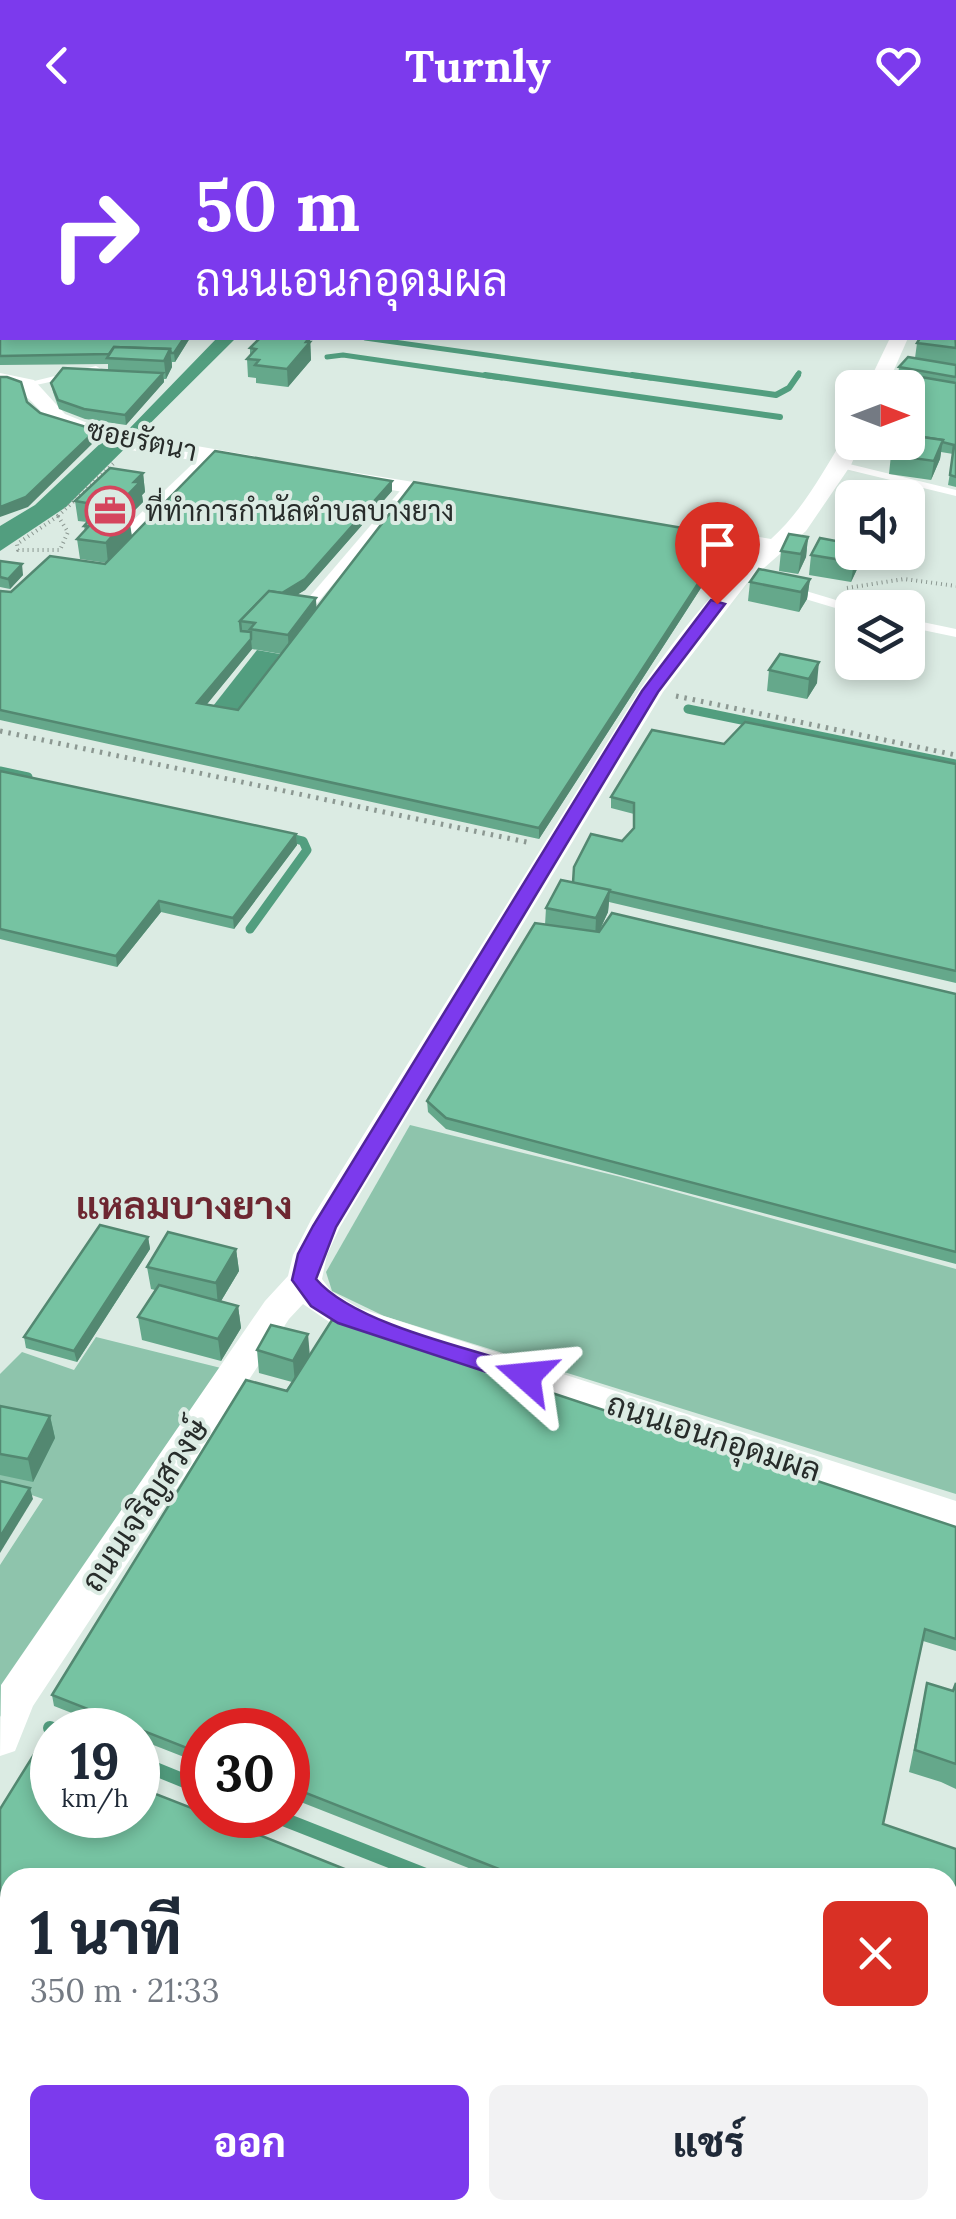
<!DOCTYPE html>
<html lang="th">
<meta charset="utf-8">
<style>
:root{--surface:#fff;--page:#f2f2f3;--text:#1f2937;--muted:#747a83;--accent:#7c3aed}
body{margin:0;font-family:Lora,Sarabun,serif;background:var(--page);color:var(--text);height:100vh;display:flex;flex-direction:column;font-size:38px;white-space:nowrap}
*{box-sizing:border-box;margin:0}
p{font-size:32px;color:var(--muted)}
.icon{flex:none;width:55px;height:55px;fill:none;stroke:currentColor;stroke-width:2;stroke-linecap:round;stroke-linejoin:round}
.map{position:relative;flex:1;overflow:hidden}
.sheet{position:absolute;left:0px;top:1738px;width:958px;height:352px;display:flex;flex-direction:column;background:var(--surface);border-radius:30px 30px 0 0;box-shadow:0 5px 15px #0003}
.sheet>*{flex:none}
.top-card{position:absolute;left:0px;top:0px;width:958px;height:210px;box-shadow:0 5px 15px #0003;background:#7c3aed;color:#fff;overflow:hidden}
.needle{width:65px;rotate:90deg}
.fabs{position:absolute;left:835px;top:240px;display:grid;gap:20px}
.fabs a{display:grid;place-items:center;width:90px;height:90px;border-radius:15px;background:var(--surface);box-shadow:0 5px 15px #0003;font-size:50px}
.speed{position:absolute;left:30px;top:1578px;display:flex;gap:20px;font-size:50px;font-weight:700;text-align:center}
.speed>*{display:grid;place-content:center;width:130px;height:130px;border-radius:50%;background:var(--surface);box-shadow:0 5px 15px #0003;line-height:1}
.speed small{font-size:25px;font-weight:400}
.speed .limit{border:15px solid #d22;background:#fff;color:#111}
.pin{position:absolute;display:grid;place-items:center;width:85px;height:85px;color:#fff;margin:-102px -42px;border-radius:50% 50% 50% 0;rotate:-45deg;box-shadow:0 0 10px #0007}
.pin .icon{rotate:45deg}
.me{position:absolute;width:110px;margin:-55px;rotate:288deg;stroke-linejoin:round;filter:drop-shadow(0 0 8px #0008)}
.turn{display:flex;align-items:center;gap:35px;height:210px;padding:0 30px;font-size:45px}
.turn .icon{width:130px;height:130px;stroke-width:2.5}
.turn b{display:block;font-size:70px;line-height:85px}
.round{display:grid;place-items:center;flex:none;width:105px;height:105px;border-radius:15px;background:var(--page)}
.headline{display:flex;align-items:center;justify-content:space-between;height:170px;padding:0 30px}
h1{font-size:60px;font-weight:800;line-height:75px}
.button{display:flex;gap:20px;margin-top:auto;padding:20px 30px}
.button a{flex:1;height:115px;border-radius:15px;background:var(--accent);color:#fff;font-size:40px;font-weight:800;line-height:115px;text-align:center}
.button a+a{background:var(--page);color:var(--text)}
header{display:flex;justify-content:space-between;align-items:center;height:130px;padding:0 30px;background:var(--accent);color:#fff;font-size:45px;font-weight:800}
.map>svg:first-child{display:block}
.green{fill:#8ec4ac}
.water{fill:#529e7f}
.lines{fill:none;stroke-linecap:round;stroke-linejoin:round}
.stream-far3{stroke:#529e7f;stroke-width:5}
.stream-far2{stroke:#529e7f;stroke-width:6}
.stream-far1{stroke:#529e7f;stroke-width:9}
.stream{stroke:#529e7f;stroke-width:14}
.canal{fill:#529e7f;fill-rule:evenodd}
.path-far1{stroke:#8c9892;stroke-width:4;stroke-dasharray:1 4;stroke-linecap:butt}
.path{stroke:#8c9892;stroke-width:5;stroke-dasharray:2.5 6;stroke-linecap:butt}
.service{fill:#fff;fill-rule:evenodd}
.minor{fill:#fff;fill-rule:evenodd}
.wall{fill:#65a88b;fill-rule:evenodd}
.shaded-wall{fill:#538871}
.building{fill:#76c3a2;stroke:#538871;stroke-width:2.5}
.route{fill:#7c3aed;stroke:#51269a;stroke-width:2.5}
.labels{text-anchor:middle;stroke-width:8;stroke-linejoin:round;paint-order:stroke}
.far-street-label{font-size:28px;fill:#272c2a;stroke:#dbebe3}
.far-poi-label{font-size:28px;fill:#272c2a;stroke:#dbebe3;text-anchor:start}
.street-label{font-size:32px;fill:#272c2a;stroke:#dbebe3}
.quarter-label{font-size:38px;font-weight:bold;fill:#6d2731;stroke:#dbebe3}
</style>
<header><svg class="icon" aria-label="back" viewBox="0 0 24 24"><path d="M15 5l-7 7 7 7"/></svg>Turnly<svg class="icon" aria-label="heart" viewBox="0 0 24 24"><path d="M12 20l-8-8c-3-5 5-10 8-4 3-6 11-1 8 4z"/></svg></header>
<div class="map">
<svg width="956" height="2089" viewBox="0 0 956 2089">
<rect width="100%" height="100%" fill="#dbebe3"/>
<g class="green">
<path d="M304 0H956V21L955 2Z"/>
<path d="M410 995 621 1047 956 1139V1364L384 1186 332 1161 326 1142Z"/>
<path d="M96 1207 225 1239 0 1587V1435L43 1369 0 1354V1244L22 1222 74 1240Z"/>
</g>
<g class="water">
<path d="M217 208H236L66 377 0 421V396L35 375 103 311 126 302Z"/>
<path d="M257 520 280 524 232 590 206 585Z"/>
</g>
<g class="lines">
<g class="stream-far3">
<path d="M365 208 651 248"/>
<path d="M327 227 343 225 502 248"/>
<path d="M796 248 799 243"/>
</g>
<g class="stream-far2">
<path d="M485 245 780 287"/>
<path d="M632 245 776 265 789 258 798 245"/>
</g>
<g class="stream-far1">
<path d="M688 579 956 634"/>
<path d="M0 641 28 647"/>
<path d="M250 799 307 720 303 711 283 706"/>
</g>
<g class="stream">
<path d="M50 1598 55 1600"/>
<path d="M138 1632 202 1658"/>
<path d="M273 1685 433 1748"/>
<path d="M948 1948 956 1952"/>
</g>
<path class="canal" d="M311 0H327V2H312Z"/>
<g class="path-far1">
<path d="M58 386 68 402 60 420H18L17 414Z"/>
<path d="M58 386 115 332"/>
<path d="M847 458 904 449 956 456"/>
</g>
<g class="path">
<path d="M676 566 956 625"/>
<path d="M0 601 531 713"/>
</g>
<g class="service">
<rect x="0" y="8" width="2" height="4"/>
<path d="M956 44V51L955 52V45Z"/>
<path d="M96 236 101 239 100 241 27 257 22 254Z"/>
<path d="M204 323 214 325 132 405H124V399Z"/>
<path d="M841 332 956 360V366L837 337 835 335Z"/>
<path d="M405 355 415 357 313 478H305V472Z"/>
<path d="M786 455 856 476 857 478H852V483L782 462 780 459Z"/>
<path d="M908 489 956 499V507L908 497Z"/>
</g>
<g class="minor">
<rect x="955" y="168" width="1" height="10"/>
<path d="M890 208H908L886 258H866Z"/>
<path d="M0 243 34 250 65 284 105 300 254 326 264 332 254 338C193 329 126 325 69 301 36 288 35 261 0 255Z"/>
<path d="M852 304V312H861L851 335 806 401 747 453 663 562 340 1097 327 1125 322 1149 331 1161 359 1178 956 1371V1401L335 1196 303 1174 289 1189 33 1576 15 1621 0 1626 1 1555 265 1171 288 1146 293 1125 312 1088 639 561C674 510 711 461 758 420L687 409 676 402 687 395 771 409C804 379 822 343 845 306Z"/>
<path d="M351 342 451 358 462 364 451 370 344 352 341 348Z"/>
</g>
</g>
<g class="wall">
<rect x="173" y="0" width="20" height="2"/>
<path d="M2 47V208H190L175 232H172V237L166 249H164V252L126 295 85 289 59 279 53 262 51 253 108 240V234L0 235V53Z"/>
<path d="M956 198V357L948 355 953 324 941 322 940 329 931 350 889 344 891 325 897 314 890 312H908L913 249 898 246 899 237 915 228 917 213Z"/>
<path d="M310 208 311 230 288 257 256 253V248L248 247 247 229 250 225V218Z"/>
<path d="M143 343 145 362 142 365 143 372 128 387 132 407 392 361 305 460 296 465 317 478 729 406 728 416 539 709 0 590V461L11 462 105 434 107 433 80 429 77 409 85 401 84 396 87 392 78 391 75 371ZM252 519 281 524 238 580 206 575Z"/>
<path d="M808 407 806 427 798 444 779 441 781 421Z"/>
<path d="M861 422 859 435 851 452 809 445 811 425Z"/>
<path d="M0 431 23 445 10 459 0 457Z"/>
<path d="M810 449 807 469 799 482 748 471 750 452Z"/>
<path d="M780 524 817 553 807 569 767 561 769 540Z"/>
<path d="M724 614 956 634V853L609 772 608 782 599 802 956 864V1134L446 999 428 982 427 971 545 795 546 778 573 753 622 711 633 699 634 684 611 678V667Z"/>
<path d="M0 641 296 704 297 715 234 799 161 782 117 837 0 809Z"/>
<path d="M148 1107 150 1119 77 1232 26 1218 24 1207Z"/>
<path d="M236 1119 239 1141 221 1171 238 1176 241 1198 221 1231 142 1210 138 1187 155 1160 151 1159 147 1137Z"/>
<path d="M257 1220 310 1225 956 1397V1521L923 1511 883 1694 956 1719V1926L955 1927 948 1924V1748H494L288 1667V1600H202V1634L138 1609V1600H115L54 1576 52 1565 292 1252 259 1243Z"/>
<path d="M0 1276 50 1286 55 1308 33 1352 0 1345Z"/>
<path d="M927 1553 953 1561 956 1553V1659L941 1652 909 1642Z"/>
<path d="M0 1679 10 1748V1803L0 1798Z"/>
<path d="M0 1812 10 1817V1976L0 1971Z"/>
</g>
<g class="shaded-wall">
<path d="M184 208H190L175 232 174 223Z"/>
<path d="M310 208 311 230 288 257 287 239Z"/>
<path d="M170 219 172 237 166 249 164 231Z"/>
<path d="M163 243 164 252 126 295 125 285Z"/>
<path d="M93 299V313L28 377 0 387V377Z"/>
<path d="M943 310 940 329 931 350 934 331Z"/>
<path d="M143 343 145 362 142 365 143 372 118 397 115 378 134 352Z"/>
<path d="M392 351V361L305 460 267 484 255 493 249 492Z"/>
<path d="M129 387 132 407 108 433 106 413Z"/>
<path d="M729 406 728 416 539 709V698Z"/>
<path d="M808 407 806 427 798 444 801 424Z"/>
<path d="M858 422H861L859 435 851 452 854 432Z"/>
<path d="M22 434 23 445 10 459 8 449Z"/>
<path d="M810 449 807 469 799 482 801 462Z"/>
<path d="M316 468 317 488 289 525 288 505Z"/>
<path d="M251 509 252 519 199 584 197 573Z"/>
<path d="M819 532 817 553 807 569 809 549Z"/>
<path d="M296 704 297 715 234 799 233 788Z"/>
<path d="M610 760 608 782 595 810 596 788Z"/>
<path d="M159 771 161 782 117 837 116 826Z"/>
<path d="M148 1107 150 1119 77 1232 74 1221Z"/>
<path d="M236 1119 239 1141 218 1176 216 1153Z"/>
<path d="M238 1176 241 1198 221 1231 218 1209Z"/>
<path d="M308 1204 310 1227 295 1253 293 1231Z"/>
<path d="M50 1286 55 1308 33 1352 28 1329Z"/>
<path d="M30 1358 33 1369 0 1423V1407Z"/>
</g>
<g class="building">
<path d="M100 0H158L159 2H100Z"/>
<rect x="209" y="0" width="22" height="2"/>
<path d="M276 0H291V2H275Z"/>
<path d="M2 47V68H0V53Z"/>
<path d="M2 70V208H184L174 223H171L170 219 114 217 109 224 0 226V71Z"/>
<path d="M955 198 956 218 917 213 920 208H955Z"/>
<path d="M260 208H309L306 212H310L287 239 255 235 259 230 247 229 256 219 250 218Z"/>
<path d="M114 217 170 219 164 231 107 228Z"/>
<path d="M908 227 956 235V246L955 247 899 237Z"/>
<path d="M63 238 163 243 125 285 84 279 58 270 51 253Z"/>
<path d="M915 246 956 253V347L950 345 954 315 942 312 943 310 908 305V258Z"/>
<path d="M0 247H7L21 252 27 272 40 283 93 299 92 304 26 367 0 377Z"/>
<path d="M908 305 943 310 934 331 891 325 897 312H908Z"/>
<path d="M215 321 392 351 305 449 282 463 269 461 240 491 241 501 251 502V509L197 573 238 580 414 352 729 406 539 698 0 580V461L11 462 50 426 105 434Z"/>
<path d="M110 338 143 343 134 352H140L115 378 75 371Z"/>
<path d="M96 382 129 387 106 413 77 409 89 396H84Z"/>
<path d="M789 404 808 407 801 424 781 421Z"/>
<path d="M820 408 852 414V422H858L854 432 811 425Z"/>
<path d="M0 431 22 434 8 449 0 447Z"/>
<path d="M759 439 810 449 801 462 750 452Z"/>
<path d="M269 461 316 468 288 505 250 499 255 493 240 491Z"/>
<path d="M780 524 819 532 809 549 769 540Z"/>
<path d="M745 592 956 634V841L573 753 574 737 591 704 622 711 634 698V673L611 667 652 600 724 614Z"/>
<path d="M0 641 296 704 233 788 159 771 116 826 0 799Z"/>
<path d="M561 750 610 760 596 788 546 778Z"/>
<path d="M612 783 956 864V1122L446 988 427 971 535 793 599 802Z"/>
<path d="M100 1095 148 1107 74 1221 24 1207Z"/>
<path d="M168 1102 236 1119 216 1153 147 1137Z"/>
<path d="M159 1155 238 1176 218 1209 138 1187Z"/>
<path d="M332 1190 956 1397V1509L925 1499 883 1694 956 1719V1916L948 1912V1748H522L288 1656V1600H202V1624L52 1565 246 1250 287 1261Z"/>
<path d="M271 1195 308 1204 293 1231 257 1220Z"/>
<path d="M0 1276 50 1286 28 1329 0 1324Z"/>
<path d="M0 1351 30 1358 0 1407Z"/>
<path d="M927 1553 953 1561 956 1553V1634L915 1620Z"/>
<path d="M38 1618 52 1623V1685H138V1657L202 1682V1685H209L367 1748H10V1794L0 1789V1679Z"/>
<path d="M0 1812 10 1817V1960L0 1955Z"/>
<path d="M0 2055 10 2060V2080H834L831 2089H0Z"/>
</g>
<path class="route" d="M711 470 725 474 658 562 336 1097 316 1149C355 1195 476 1220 535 1239L539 1246 535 1252 526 1255 338 1193 311 1176 292 1150 298 1124 313 1096 642 561Z"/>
<defs>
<g id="office-ring" transform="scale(2.5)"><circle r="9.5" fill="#dbebe3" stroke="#d5455d" stroke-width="1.5"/><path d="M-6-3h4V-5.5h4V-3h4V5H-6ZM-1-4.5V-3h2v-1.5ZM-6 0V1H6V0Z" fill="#d5455d"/></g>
</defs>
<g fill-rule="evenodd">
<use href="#office-ring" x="110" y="381"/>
</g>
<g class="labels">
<g class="far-street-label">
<text transform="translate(142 310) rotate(12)" y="10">ซอยรัตนา</text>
</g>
<g class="far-poi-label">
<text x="145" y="391">ที่ทำการกำนัลตำบลบางยาง</text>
</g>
<g class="street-label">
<text transform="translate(714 1307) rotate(18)" y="11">ถนนเอนกอุดมผล</text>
<text transform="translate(145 1375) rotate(-56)" y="11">ถนนเจริญสวงษ์</text>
</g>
<g class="quarter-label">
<text x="184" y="1089">แหลมบางยาง</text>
</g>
</g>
</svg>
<div class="fabs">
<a><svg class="needle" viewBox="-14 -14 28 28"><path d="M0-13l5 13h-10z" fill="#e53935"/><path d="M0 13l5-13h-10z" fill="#747a83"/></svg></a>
<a><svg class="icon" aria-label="sound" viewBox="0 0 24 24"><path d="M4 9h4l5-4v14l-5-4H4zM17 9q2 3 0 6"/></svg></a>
<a><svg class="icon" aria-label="layers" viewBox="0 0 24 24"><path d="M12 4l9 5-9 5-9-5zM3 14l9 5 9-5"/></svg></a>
</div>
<div class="speed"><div>19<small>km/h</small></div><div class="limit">30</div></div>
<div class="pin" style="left:717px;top:474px;background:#d93025"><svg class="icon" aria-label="arrive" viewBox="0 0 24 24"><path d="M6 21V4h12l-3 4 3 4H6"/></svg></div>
<svg class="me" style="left:526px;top:1246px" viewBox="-20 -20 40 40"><path d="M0-17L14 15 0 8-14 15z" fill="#7c3aed" stroke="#fff" stroke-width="4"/></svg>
<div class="top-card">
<div class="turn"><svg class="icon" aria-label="right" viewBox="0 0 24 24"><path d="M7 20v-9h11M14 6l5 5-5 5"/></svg><div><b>50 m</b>ถนนเอนกอุดมผล</div></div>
</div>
<section class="sheet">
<div class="headline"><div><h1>1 นาที</h1><p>350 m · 21:33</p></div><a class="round" style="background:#d93025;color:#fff"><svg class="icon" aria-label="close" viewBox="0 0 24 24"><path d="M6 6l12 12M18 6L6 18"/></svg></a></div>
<div class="button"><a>ออก</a><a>แชร์</a></div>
</section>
</div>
